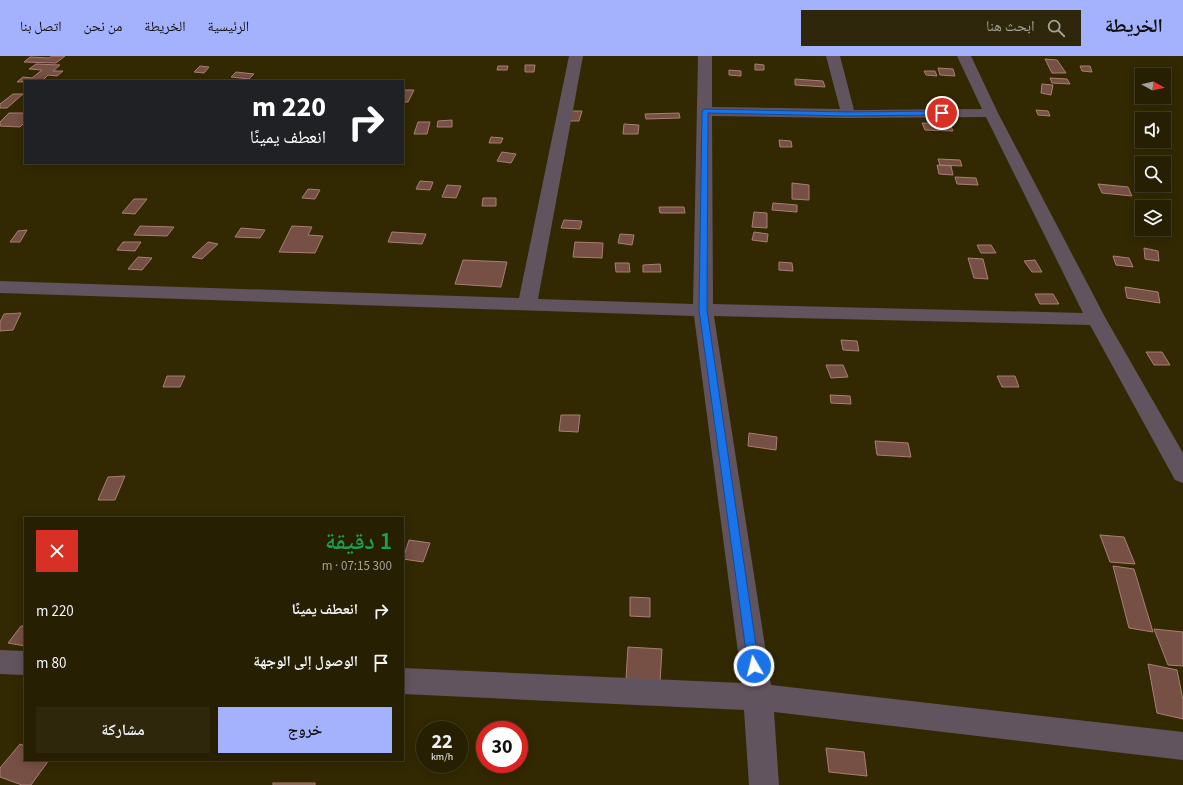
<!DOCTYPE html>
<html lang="ar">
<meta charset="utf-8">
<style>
:root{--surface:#261f02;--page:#2e270c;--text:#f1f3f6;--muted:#a4a299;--line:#423d24;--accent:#a4b1fc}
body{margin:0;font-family:"Source Sans 3","Noto Naskh Arabic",sans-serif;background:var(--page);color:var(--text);direction:rtl;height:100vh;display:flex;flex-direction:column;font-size:15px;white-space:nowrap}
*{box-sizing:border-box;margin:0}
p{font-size:13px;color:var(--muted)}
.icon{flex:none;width:22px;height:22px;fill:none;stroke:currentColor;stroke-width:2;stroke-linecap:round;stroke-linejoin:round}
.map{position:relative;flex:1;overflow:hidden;direction:ltr}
.panel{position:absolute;left:24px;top:461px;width:380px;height:244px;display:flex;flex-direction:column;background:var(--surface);border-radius:0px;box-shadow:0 2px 10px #0003,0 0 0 1px var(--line);direction:rtl}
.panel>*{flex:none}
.hud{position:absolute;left:24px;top:24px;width:380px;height:84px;border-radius:0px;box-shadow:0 2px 10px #0003,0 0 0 1px var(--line);direction:rtl;background:#202124;color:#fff;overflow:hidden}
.needle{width:26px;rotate:98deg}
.controls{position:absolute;left:1135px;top:12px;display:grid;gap:8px}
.controls a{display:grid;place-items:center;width:36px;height:36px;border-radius:0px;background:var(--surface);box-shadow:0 2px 10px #0003,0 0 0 1px var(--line);font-size:20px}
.speed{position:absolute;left:416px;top:665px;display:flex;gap:8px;font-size:20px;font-weight:700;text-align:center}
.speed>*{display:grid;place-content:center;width:52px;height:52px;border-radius:50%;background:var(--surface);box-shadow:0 2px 10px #0003,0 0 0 1px var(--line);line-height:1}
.speed small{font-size:10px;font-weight:400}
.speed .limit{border:6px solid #d22;background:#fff;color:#111}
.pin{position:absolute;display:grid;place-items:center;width:34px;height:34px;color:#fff;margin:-17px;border:2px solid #fff;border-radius:50%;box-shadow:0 1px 4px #0007}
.me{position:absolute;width:44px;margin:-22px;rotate:352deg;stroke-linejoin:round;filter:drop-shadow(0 0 3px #0008)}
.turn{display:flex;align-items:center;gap:14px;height:84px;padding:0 12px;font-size:18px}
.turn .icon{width:52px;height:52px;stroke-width:2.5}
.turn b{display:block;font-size:28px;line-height:34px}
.round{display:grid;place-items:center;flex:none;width:42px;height:42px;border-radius:0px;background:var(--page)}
.head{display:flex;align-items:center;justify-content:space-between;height:68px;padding:0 12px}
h1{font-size:24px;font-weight:600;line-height:30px;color:#1e9e55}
.cta{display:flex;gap:8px;margin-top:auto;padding:8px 12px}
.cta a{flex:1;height:46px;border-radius:0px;background:var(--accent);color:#111;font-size:16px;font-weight:600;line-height:46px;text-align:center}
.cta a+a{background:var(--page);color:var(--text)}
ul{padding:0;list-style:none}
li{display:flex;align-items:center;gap:12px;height:52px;padding:0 12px}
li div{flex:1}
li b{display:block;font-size:15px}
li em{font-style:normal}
header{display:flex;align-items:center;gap:24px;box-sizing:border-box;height:56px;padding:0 20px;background:var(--accent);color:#111}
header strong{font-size:19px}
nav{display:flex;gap:22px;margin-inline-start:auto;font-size:14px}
.search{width:280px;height:36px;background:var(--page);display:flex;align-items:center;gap:10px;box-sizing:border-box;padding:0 14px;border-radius:0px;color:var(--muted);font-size:15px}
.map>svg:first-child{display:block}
.building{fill:#764f45;stroke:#a97f73}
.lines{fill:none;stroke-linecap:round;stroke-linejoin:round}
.minor{fill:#62545e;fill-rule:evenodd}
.route{fill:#1a73e8;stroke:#114b97}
</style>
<header>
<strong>الخريطة</strong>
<div class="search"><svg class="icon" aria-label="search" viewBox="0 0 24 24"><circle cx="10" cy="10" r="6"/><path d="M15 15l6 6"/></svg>ابحث هنا</div>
<nav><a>الرئيسية</a><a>الخريطة</a><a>من نحن</a><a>اتصل بنا</a></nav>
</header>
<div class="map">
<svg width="1183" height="729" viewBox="0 0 1183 729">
<rect width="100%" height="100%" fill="#322902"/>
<g class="building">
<path d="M52 0H65L56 7 24 6 30 1 49 2Z"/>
<path d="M1045 3 1057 4 1066 17H1052Z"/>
<path d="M36 8 60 9 53 15H63L57 20 48 19 42 25 17 26 23 21 32 22 42 14 29 13Z"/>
<path d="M755 8 764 9V14H755Z"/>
<path d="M525 9H535L534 16H525Z"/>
<path d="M200 10 209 11 204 17 194 16Z"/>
<path d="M498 10H508L507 14H497Z"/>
<path d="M1080 10H1090L1092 16 1082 15Z"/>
<path d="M938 12 953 13 955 20 940 19Z"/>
<path d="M729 14 741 15V20L729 19Z"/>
<path d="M924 15H935L937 20 926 19Z"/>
<path d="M236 16 254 18 249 23 231 21Z"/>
<path d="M1050 22 1067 23 1070 28 1052 27Z"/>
<path d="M795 23 823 25 825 31 795 29Z"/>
<path d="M1042 28 1053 29 1051 39 1041 37Z"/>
<path d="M403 34H414L408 46H403Z"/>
<path d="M13 38H23L7 52H0V48Z"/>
<path d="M1036 54 1048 55 1050 60 1038 59Z"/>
<path d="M572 55H582L579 65H569Z"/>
<path d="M9 57H25V66L20 71 0 70V66Z"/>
<path d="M679 57 680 62 646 63 645 58Z"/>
<path d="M452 64V71H437L438 65Z"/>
<path d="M418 66H430L427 78H414Z"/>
<path d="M922 67 950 68 953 75 925 74Z"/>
<path d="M624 68 639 69 638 78H623Z"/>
<path d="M491 81 503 82 501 87H489Z"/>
<path d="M779 84 791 85 792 91H780Z"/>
<path d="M502 96 516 98 511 107 497 105Z"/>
<path d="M938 103 960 104 962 110 940 109Z"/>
<path d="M937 109 951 110 953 119 939 118Z"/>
<path d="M955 121 976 122 978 129 957 128Z"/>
<path d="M420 125 433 126 430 134 416 133Z"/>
<path d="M792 127 809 129V144L792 143Z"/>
<path d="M1098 128 1128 131 1132 140 1102 137Z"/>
<path d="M447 129 461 130 456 142 442 141Z"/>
<path d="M308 133 320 134 315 143 302 142Z"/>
<path d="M483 142H496V150H482Z"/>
<path d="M134 143H147L135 158 122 157Z"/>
<path d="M773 147 797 149V156L772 154Z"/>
<path d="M659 151H684L685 157H660Z"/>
<path d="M754 156 767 157V172L752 171Z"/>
<path d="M564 164 582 165 580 173 561 172Z"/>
<path d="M140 170 174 171 167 180 134 179Z"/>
<path d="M292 170 312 171 308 179 323 180 315 197 279 196Z"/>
<path d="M241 172 265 174 260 182 235 181Z"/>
<path d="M27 174 20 186H10L18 175Z"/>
<path d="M392 176 426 178 422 188 388 186Z"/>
<path d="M754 176 768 178 767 186 752 184Z"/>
<path d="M620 178 634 179 632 189 618 187Z"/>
<path d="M123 186H141L135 195 117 194Z"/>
<path d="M208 186 218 188 202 203 192 201Z"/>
<path d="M575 186 603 187 602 202 573 201Z"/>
<path d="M977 189H991L996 197H981Z"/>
<path d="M1144 192 1158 195 1159 205 1145 203Z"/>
<path d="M1113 200 1129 202 1133 211 1116 209Z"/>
<path d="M138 201 152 202 142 214 128 213Z"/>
<path d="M968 202 983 203 988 223 974 222Z"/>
<path d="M463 204 507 206 501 231 455 228Z"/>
<path d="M1035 204 1042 216H1032L1024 205Z"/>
<path d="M779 206 792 207 793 215 779 214Z"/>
<path d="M615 207H629L630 216H616Z"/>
<path d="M660 208 661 216H643V209Z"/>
<path d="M1125 231 1158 236 1160 247 1127 242Z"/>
<path d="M1035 238H1053L1059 248H1040Z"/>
<path d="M21 257 13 274 0 275V266L4 258Z"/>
<path d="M841 284 857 285 859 295 843 294Z"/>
<path d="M1146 296H1162L1170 309H1154Z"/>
<path d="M826 309H843L848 321 831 322Z"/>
<path d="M167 320H185L180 331H163Z"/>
<path d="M997 320H1015L1019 331H1002Z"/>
<path d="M830 339 850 340 851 348 831 347Z"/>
<path d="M561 359H580L578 376 559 375Z"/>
<path d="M749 377 777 381 776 394 748 390Z"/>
<path d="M875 385 908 387 911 401 877 399Z"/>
<path d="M125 420 115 444H98L108 421Z"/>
<path d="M1100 479 1124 481 1135 508 1110 506Z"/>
<path d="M409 484 430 487 423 506 403 503Z"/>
<path d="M1113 510 1134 513 1153 576 1129 572Z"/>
<path d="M630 541 650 542V561L630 560Z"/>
<path d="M21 570H25V590L8 587Z"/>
<path d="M1154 573 1183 576V610L1168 609Z"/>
<path d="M628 591 662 593 660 626 626 623Z"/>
<path d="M1148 608 1177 614 1183 644V663L1157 657Z"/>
<path d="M20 688 25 690V704H49L31 729H22L0 721V712Z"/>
<path d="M826 692 864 696 867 720 829 716Z"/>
<rect x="273" y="727" width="42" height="2"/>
</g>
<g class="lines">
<g class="minor">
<path d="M569 0H583L538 243 693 248 698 0H712V51L840 53 826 0H840L854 54 982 53 957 0H971L998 57 1106 263 1183 397V427L1175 424 1090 269 714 260 771 629 1183 676V704L774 656 779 729H749L744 654 403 638V612L742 627 694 260 0 237V225L519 242ZM712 60 848 62 986 61 1083 257 713 248Z"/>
<path d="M0 594 25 595V619L0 618Z"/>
</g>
</g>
<path class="route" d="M705 53 848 56 942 55 946 57 942 59 848 60 708 57 707 254 759 610 758 614 754 615 750 614 748 610 699 254 702 55Z"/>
</svg>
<div class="controls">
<a><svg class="needle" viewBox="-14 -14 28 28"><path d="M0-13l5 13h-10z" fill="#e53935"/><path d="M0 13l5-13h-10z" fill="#a4a299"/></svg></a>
<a><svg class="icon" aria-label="sound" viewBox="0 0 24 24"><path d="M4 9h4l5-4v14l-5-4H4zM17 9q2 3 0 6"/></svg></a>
<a><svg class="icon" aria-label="search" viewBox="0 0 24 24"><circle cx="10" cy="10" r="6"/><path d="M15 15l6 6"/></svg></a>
<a><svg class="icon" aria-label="layers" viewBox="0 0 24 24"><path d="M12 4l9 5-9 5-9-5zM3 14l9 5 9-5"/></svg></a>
</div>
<div class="speed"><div>22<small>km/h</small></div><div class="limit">30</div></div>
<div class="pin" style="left:942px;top:57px;background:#d93025"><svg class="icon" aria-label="arrive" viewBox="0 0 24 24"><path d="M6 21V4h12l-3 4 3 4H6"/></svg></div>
<svg class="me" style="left:754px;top:610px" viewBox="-20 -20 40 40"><circle r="17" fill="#1a73e8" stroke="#fff" stroke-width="3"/><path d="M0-11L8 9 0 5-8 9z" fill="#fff"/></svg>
<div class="hud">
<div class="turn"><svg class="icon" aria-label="right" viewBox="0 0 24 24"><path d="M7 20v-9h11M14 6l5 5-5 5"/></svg><div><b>220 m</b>انعطف يمينًا</div></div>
</div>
<section class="panel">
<div class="head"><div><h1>1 دقيقة</h1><p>300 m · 07:15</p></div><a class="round" style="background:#d93025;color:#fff"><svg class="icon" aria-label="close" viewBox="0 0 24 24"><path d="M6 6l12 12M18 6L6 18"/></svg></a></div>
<ul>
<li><svg class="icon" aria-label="right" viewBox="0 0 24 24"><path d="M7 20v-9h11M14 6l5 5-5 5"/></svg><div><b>انعطف يمينًا</b></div><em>220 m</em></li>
<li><svg class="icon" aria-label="arrive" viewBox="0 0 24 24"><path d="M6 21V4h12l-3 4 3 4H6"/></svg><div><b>الوصول إلى الوجهة</b></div><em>80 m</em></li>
</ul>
<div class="cta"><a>خروج</a><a>مشاركة</a></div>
</section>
</div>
